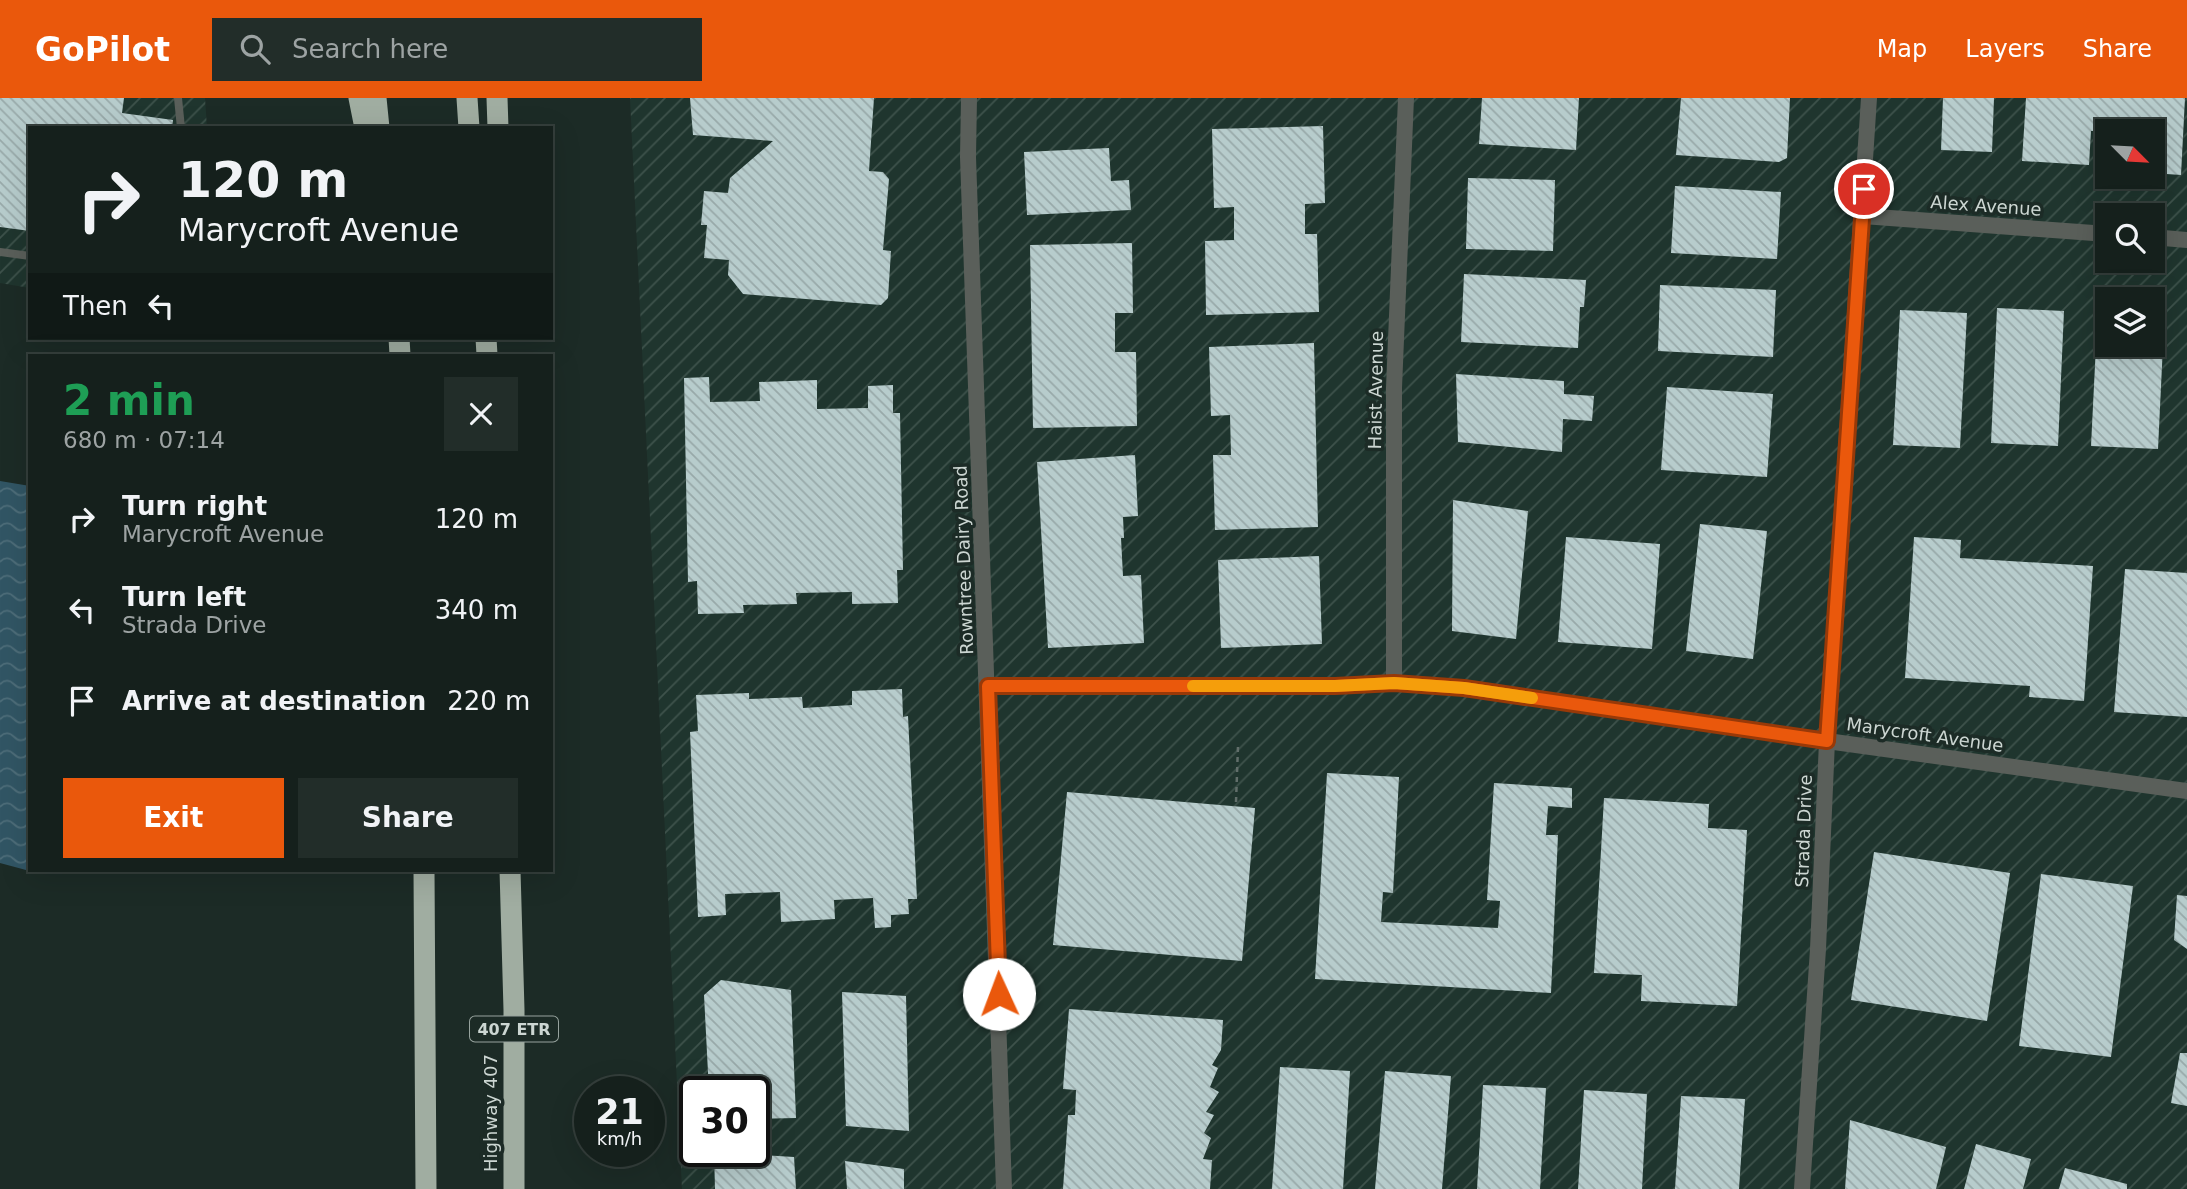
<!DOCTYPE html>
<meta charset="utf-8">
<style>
:root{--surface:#15201c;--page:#222d29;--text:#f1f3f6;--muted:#9da3a3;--line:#343e3b;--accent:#ea580c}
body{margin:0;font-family:"DejaVu Sans",sans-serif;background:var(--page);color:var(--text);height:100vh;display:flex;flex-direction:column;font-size:26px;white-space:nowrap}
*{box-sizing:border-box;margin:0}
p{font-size:23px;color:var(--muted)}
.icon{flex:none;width:38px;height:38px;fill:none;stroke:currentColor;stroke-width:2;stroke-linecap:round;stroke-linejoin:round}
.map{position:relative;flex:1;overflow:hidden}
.sheet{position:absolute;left:28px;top:256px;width:525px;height:518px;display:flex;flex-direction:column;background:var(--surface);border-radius:0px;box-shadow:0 7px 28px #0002,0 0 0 2px var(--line)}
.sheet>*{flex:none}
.top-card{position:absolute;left:28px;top:28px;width:525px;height:214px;border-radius:0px;box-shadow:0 7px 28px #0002,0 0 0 2px var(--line);background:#15201c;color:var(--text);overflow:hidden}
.needle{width:46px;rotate:114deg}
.tools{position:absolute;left:2095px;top:21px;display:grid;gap:14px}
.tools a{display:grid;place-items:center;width:70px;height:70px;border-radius:0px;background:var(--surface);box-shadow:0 7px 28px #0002,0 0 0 2px var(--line);font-size:35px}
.speed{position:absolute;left:574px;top:978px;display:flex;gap:14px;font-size:35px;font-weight:700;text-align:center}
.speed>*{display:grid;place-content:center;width:91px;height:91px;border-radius:50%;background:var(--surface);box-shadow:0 7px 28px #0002,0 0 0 2px var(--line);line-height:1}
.speed small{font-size:18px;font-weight:400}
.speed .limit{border:4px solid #111;border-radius:10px;background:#fff;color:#111}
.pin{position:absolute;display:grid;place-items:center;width:60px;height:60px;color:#fff;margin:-30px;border:4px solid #fff;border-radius:50%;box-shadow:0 2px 7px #0007}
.me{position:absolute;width:77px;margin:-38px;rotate:358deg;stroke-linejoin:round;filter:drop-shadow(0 0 5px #0008)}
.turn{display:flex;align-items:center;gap:24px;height:147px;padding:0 35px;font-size:32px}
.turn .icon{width:91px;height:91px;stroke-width:2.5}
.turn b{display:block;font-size:49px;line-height:60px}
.then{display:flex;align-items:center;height:66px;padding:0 35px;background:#0003;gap:14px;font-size:26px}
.round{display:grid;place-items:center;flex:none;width:74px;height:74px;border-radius:0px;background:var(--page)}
.head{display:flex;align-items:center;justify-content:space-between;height:119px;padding:0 35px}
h1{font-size:42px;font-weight:600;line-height:52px;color:#1e9e55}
.action{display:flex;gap:14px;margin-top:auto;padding:14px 35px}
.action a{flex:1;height:80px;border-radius:0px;background:var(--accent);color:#fff;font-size:28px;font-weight:600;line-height:80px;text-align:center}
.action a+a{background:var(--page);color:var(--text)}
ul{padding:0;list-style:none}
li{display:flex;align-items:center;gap:21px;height:91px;padding:0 35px}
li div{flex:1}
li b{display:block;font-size:26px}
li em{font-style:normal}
header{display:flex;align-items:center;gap:42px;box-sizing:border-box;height:98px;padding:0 35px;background:var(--accent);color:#fff}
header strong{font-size:33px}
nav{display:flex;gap:38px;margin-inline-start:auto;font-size:24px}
.search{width:490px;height:63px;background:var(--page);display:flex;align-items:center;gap:18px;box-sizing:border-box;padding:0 24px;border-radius:0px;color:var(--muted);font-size:26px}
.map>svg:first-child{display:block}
.industrial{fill:url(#industrial-furrows);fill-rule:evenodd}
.water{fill:url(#water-waves)}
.building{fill:url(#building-back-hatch)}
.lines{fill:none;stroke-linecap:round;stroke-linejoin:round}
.path{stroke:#616e6a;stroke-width:2.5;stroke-dasharray:5 5;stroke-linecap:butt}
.lane{stroke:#5a5f5a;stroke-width:8}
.street{stroke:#5a5f5a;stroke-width:16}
.highway{stroke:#a0ada1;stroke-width:21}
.route-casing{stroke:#983908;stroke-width:18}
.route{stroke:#ea580c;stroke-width:12}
.slow{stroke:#f59e0b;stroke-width:12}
.labels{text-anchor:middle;stroke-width:7;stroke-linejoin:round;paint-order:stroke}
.shield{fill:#1c2b26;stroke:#97a39e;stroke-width:2}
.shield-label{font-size:16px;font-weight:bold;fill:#ccd6d2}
.street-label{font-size:18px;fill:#ccd6d2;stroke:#1c2b26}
</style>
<header>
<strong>GoPilot</strong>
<div class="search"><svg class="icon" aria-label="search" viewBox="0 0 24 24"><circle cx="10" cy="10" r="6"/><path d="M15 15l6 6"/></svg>Search here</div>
<nav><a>Map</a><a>Layers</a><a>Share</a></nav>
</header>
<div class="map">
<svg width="2187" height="1091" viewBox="0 0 2187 1091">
<defs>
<pattern id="industrial-furrows" width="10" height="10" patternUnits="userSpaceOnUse" patternTransform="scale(1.75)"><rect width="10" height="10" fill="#1f352e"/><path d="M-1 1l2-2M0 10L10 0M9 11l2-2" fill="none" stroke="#3e524b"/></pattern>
<pattern id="water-waves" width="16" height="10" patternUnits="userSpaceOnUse" patternTransform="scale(1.75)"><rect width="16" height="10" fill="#315564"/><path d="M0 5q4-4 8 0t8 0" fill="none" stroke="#4e6d79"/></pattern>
<pattern id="building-back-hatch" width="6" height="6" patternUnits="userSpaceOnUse" patternTransform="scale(1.75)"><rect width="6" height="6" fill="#b7cccc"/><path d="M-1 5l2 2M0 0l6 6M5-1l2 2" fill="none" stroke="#98a9a9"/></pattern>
</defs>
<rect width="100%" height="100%" fill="#1c2b26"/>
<g class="industrial">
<path d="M0 0H205L207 30H30V190L0 185Z"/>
<path d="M630 0H2187V1091H682ZM2107 33H2152V79H2107ZM2107 117H2152V163H2107ZM2107 201H2152V247H2107ZM695 994H754V1054H695Z"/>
</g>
<path class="water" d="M0 383 30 388V771L26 772 0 765Z"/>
<g class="building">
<path d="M0 0H124L122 15 173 22 172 30H30V133L0 129Z"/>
<path d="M690 0H874L869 73 883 74 889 81 883 152 891 153 888 200 881 207 743 196 728 177 729 162 704 160 707 127H701L704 93 728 95 730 80 773 43 693 37Z"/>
<path d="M1482 0H1579L1576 52 1479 46Z"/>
<path d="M1681 0H1790L1787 60 1779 64 1676 57Z"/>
<path d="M1943 0H1994L1992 54 1941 52Z"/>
<path d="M2026 0H2185L2181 77 2152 75V33H2091L2089 67 2022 63Z"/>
<path d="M1323 28 1325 105 1305 106V136H1317L1319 214 1206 217 1205 143 1234 142V109L1214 110 1212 31Z"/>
<path d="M1109 50 1111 83 1129 82 1131 112 1027 117 1024 54Z"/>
<path d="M1468 80 1555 82 1553 153 1466 151Z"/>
<path d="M1675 88 1781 94 1777 161 1671 155Z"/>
<path d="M1132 145 1133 215H1115V254H1136L1137 328 1033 330 1030 147Z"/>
<path d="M1464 176 1586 182 1584 209H1580L1578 250 1461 244Z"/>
<path d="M1660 187 1776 192 1773 259 1658 253Z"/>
<path d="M1997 210 2064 213 2058 348 1991 345Z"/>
<path d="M1900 212 1967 215 1960 350 1893 347Z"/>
<path d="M1314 245 1318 429 1215 432 1213 357H1231L1230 317 1211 318 1209 249Z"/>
<path d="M2096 247H2163L2158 351 2091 348Z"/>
<path d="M1456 276 1564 283V296L1594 298 1592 323 1563 321 1562 354 1458 344Z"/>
<path d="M709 279 710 304 760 303 759 284 817 282V311L868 310V288L893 287V315H900L903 472H897L898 505 852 506V494L796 495 797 506 743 507 744 515 698 516 697 483 688 484 684 280Z"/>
<path d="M1667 289 1773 296 1767 379 1661 372Z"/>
<path d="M1135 357 1138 418 1123 419 1124 440H1121L1123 478 1141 477 1144 545 1048 550 1037 364Z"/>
<path d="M1453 402 1528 413 1516 541 1452 533Z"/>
<path d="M1700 426 1767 433 1753 561 1686 553Z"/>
<path d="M1566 439 1660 446 1652 551 1558 544Z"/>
<path d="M1914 439 1961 442 1960 460 2093 468 2084 603 2029 599 2030 588 1905 580Z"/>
<path d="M1319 458 1322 546 1221 550 1218 462Z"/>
<path d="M2125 471 2187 475V619L2114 614Z"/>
<path d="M902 591 903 619 908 618 917 801H908L909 816 891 817V829L875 830 873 800 834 802 835 821 781 824 780 794 725 796 726 817 698 819 690 634 698 633 696 597 749 595V601L802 599 803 610 852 607V593Z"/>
<path d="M1327 675 1399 679 1393 795 1383 794 1381 824 1498 830 1500 803 1487 802 1494 685 1572 690V710L1548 708 1546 737H1558L1551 895 1315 881Z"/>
<path d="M1067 694 1255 710 1242 863 1053 847Z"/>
<path d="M1604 700 1709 706 1708 730 1747 732 1737 908 1641 903 1642 877 1594 875Z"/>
<path d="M1874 754 2010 775 1987 923 1851 902Z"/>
<path d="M2041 776 2133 788 2111 959 2019 948Z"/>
<path d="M2177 797 2187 798V851L2174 842Z"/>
<path d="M721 882 791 892 796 1020 754 1021V994H709L704 897Z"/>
<path d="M842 894 906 898 909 1033 846 1028Z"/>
<path d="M1069 911 1223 922 1221 952 1212 967 1218 970 1210 989 1219 994 1206 1014 1214 1017 1204 1035 1211 1040 1203 1061 1212 1062 1210 1091H1063L1068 1017H1075L1076 992 1063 991Z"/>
<path d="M2180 955H2187V1008L2171 1005Z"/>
<path d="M1280 969 1350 973 1343 1091H1272Z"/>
<path d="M1385 973 1451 978 1442 1091H1375Z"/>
<path d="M1483 987 1546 990 1540 1091H1477Z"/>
<path d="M1584 992 1647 996 1642 1091H1578Z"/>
<path d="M1681 998 1745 1001 1739 1091H1675Z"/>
<path d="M1850 1022 1946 1049 1936 1091H1845Z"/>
<path d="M1976 1046 2031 1061 2023 1091H1964Z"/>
<path d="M714 1054 794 1059 796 1091H715Z"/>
<path d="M845 1063 904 1071V1091H847Z"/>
<path d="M2065 1070 2127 1086V1091H2059Z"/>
</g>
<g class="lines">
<path class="path" d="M1236 704 1238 648"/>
<g class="lane">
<path d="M178 0 181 30"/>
<path d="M0 154 30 158"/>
</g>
<g class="street">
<path d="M969 0 968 59 1004 1091"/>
<path d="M1863 118 2107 136"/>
<path d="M2152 139 2187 142"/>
<path d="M1394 585V290L1406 0"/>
<path d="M988 588H1335L1394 585 1464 590 1827 643 2187 693"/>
<path d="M1802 1091 1818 851 1827 643 1869 0"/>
</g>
<g class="highway">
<path d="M359 0 365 30"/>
<path d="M376 0 379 30"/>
<path d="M467 0 469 30"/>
<path d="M497 0 498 30"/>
<path d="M399 240 400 257"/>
<path d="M486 240 487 257"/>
<path d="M424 772 426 1091"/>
<path d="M510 772 514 912V1091"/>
</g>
</g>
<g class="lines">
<g class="route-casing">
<path id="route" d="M999 896 988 588H1335L1394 585 1464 590 1827 643 1864 91"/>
</g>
<use href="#route" class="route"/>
<path class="slow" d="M1193 588H1335L1394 585 1464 590 1532 600"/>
</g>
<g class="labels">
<rect class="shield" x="470" y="918.5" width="88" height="25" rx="5"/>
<g class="shield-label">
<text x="514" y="937">407 ETR</text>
</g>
<g class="street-label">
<text transform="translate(1986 108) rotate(4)" y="6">Alex Avenue</text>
<text transform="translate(1376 292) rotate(-89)" y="6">Haist Avenue</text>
<text transform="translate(964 462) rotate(-92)" y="6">Rowntree Dairy Road</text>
<text transform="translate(1925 637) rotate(8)" y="6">Marycroft Avenue</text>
<text transform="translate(1804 733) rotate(-88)" y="6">Strada Drive</text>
<text transform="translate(491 1015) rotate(-90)" y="6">Highway 407</text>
</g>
</g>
</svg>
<div class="tools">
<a><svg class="needle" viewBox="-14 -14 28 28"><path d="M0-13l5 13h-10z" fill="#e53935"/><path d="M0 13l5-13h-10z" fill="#9da3a3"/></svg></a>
<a><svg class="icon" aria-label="search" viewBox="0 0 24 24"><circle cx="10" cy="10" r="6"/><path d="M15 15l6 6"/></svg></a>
<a><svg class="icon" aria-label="layers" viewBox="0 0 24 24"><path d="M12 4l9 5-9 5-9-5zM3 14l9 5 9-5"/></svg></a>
</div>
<div class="speed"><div>21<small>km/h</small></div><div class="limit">30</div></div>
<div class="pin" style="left:1864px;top:91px;background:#d93025"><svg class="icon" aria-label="arrive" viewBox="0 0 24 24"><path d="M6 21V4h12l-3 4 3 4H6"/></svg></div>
<svg class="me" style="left:999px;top:896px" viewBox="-20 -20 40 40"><circle r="19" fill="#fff"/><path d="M0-13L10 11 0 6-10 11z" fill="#ea580c"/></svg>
<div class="top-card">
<div class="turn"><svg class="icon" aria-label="right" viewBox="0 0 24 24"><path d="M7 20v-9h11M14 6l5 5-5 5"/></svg><div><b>120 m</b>Marycroft Avenue</div></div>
<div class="then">Then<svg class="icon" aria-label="left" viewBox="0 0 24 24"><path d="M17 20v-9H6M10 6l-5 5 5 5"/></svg></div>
</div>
<section class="sheet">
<div class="head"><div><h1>2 min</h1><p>680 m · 07:14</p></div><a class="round"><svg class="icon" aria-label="close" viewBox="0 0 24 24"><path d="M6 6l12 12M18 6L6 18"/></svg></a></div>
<ul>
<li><svg class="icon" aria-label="right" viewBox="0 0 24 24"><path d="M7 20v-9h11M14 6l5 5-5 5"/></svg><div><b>Turn right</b><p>Marycroft Avenue</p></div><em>120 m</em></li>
<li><svg class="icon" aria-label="left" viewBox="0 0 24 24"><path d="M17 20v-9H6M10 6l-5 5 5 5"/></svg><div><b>Turn left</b><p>Strada Drive</p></div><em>340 m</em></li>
<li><svg class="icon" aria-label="arrive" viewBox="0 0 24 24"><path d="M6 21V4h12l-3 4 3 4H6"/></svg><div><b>Arrive at destination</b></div><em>220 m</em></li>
</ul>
<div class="action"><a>Exit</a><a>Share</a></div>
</section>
</div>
